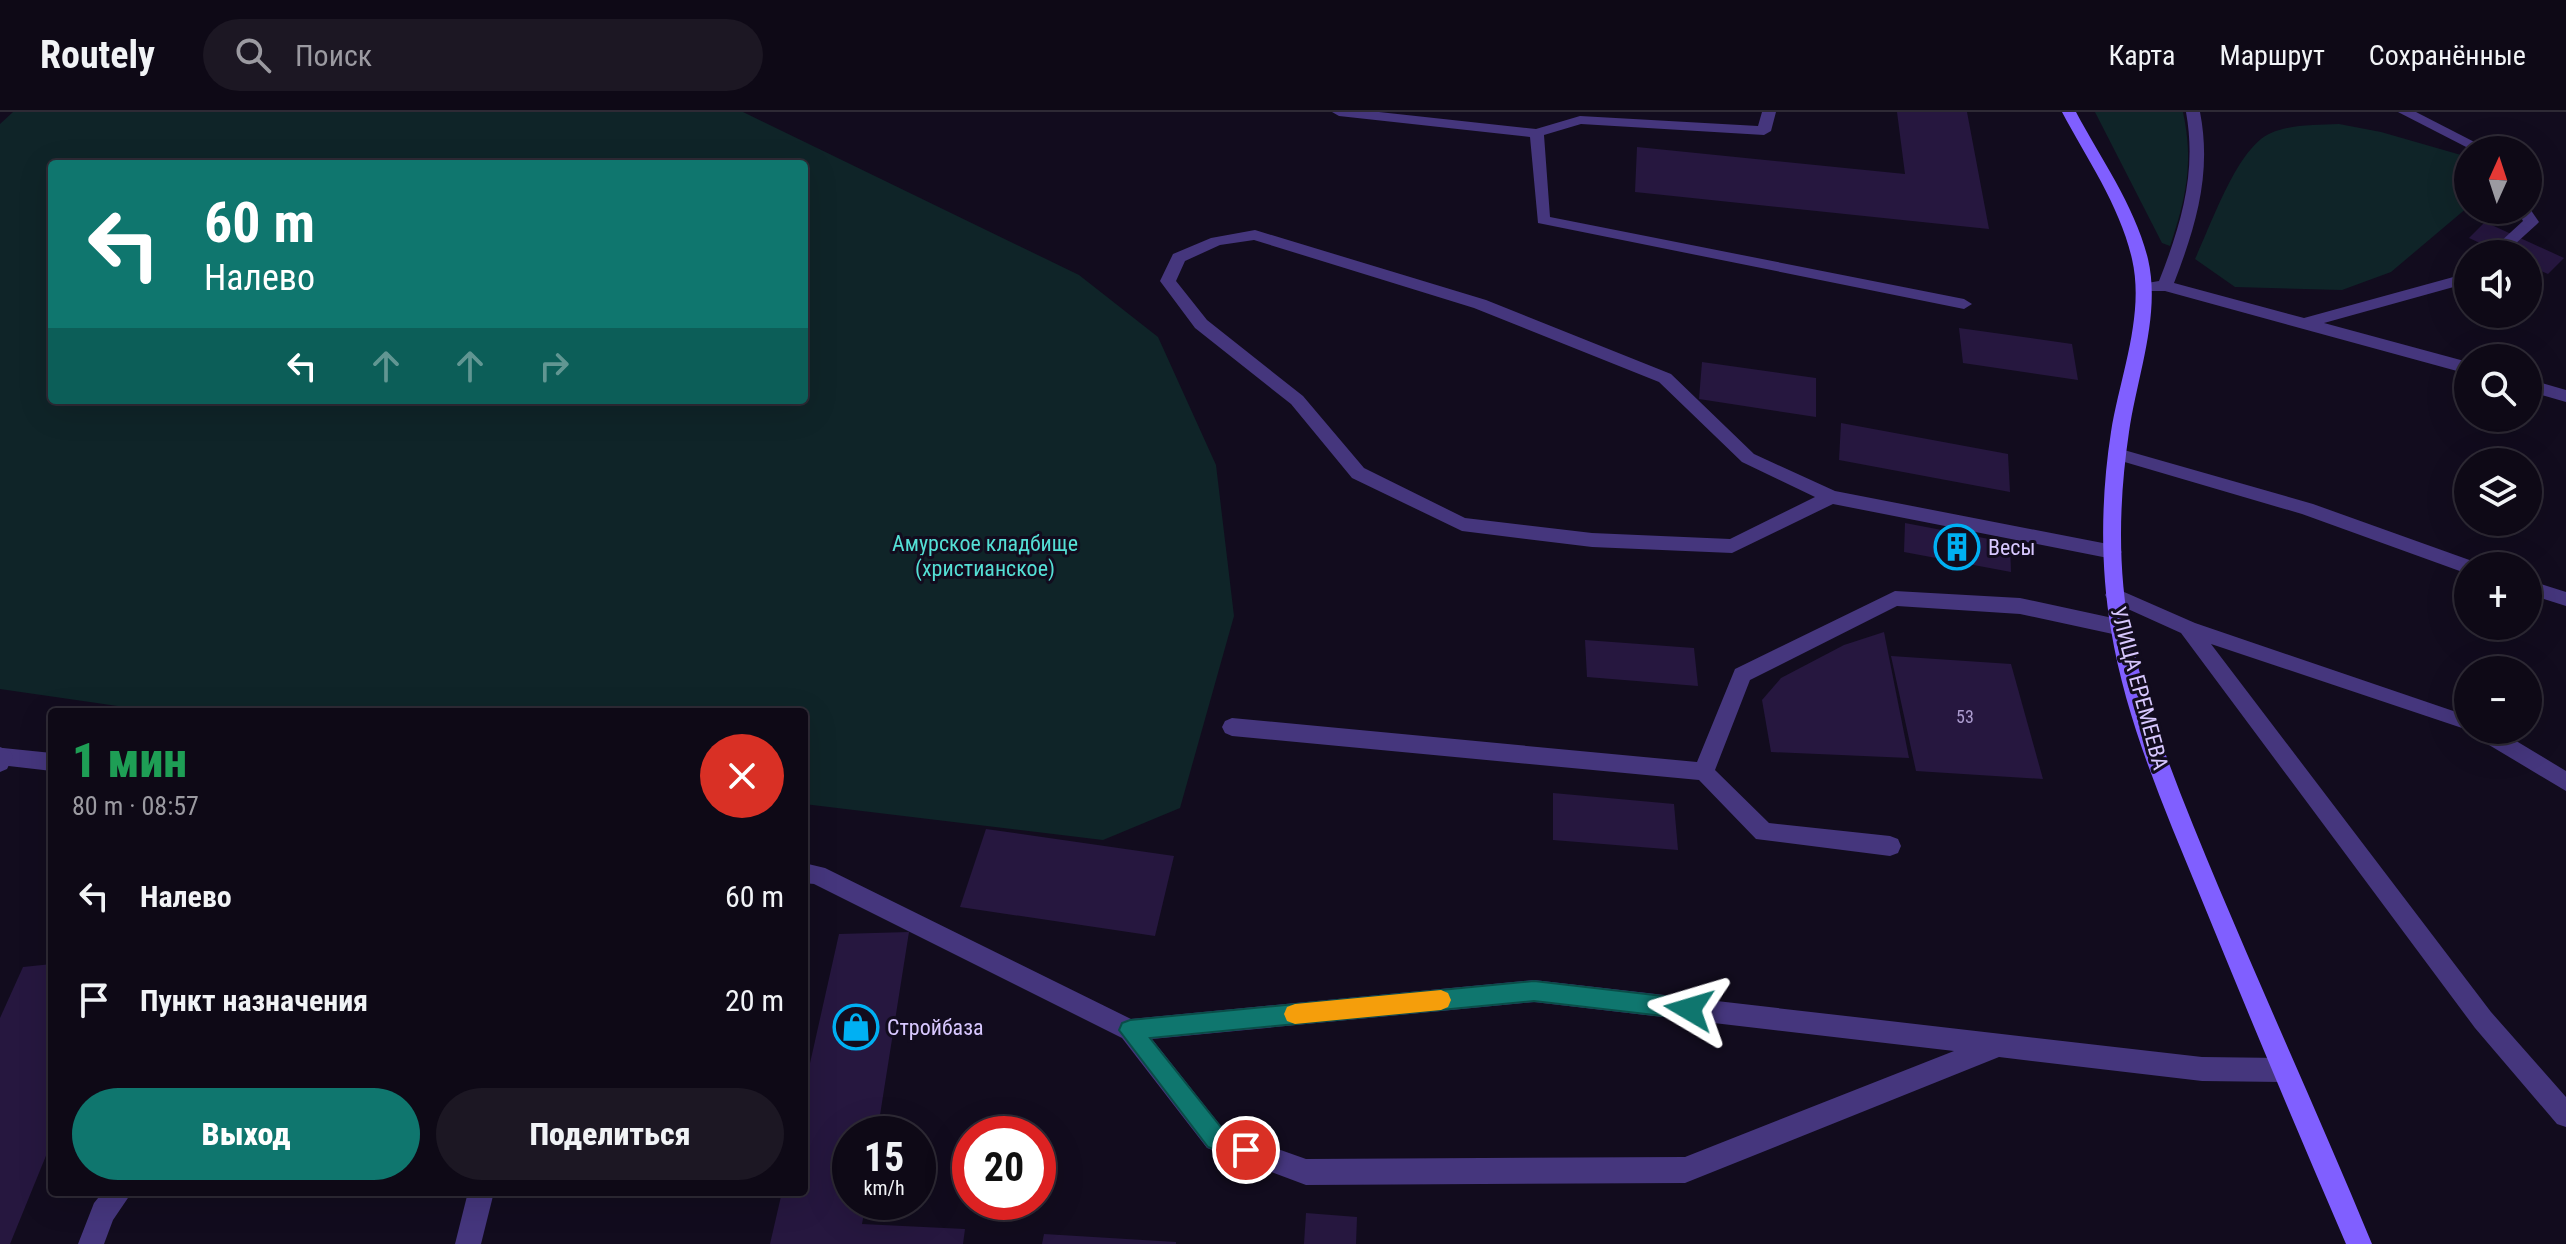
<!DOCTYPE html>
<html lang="ru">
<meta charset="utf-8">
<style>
:root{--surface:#0e0916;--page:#1c1723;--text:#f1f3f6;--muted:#9b9aa1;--line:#2e2a35;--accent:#0f766e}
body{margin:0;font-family:"Roboto Condensed",sans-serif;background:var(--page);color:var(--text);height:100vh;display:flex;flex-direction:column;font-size:30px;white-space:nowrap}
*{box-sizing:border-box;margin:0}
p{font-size:26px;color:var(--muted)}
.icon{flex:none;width:44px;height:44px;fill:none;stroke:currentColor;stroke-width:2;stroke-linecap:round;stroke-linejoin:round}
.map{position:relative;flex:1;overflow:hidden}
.side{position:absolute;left:48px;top:596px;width:760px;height:488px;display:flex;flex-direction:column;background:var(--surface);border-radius:8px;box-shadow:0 8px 32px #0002,0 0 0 2px var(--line)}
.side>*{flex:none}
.hud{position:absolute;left:48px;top:48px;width:760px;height:244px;border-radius:8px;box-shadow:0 8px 32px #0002,0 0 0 2px var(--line);background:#0f766e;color:#fff;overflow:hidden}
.needle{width:52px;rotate:3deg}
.tools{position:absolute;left:2454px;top:24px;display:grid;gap:16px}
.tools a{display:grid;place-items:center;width:88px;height:88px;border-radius:50%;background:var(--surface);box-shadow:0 8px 32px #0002,0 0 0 2px var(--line);font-size:40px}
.speed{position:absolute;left:832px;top:1004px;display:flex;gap:16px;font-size:40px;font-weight:700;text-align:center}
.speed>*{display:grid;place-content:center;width:104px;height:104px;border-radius:50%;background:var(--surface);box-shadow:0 8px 32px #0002,0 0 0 2px var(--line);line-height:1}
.speed small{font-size:20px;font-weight:400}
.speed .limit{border:12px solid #d22;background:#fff;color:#111}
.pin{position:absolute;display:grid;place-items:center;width:68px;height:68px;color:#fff;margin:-34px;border:4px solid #fff;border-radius:50%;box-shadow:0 2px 8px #0007}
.me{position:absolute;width:88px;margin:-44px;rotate:277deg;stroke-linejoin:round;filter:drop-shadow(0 0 6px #0008)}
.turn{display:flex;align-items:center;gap:28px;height:168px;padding:0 24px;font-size:36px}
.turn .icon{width:104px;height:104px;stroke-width:2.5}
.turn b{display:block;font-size:56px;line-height:68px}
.lanes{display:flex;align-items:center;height:76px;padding:0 24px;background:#0003;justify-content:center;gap:40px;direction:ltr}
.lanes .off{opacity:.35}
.round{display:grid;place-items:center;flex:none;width:84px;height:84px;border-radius:42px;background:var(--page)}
.summary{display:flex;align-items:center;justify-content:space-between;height:136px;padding:0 24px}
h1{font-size:48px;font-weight:800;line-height:60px;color:#1e9e55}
.primary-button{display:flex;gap:16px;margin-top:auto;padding:16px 24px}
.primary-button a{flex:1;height:92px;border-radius:48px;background:var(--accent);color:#fff;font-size:32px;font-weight:800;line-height:92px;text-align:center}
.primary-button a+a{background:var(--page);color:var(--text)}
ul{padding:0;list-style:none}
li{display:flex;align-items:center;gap:24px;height:104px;padding:0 24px}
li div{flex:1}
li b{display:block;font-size:30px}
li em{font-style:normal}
header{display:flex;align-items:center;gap:48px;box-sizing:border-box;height:112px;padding:0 40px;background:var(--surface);border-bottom:2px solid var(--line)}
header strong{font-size:38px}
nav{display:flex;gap:44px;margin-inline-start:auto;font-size:28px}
.search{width:560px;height:72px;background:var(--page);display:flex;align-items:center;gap:20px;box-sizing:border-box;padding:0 28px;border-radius:44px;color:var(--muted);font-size:30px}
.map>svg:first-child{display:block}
.green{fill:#0f2428;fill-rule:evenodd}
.building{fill:#26173f}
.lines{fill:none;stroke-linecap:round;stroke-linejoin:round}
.lane{fill:#45367d;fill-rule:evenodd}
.street{fill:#45367d;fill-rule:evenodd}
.secondary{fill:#805fff;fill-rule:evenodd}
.route{fill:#0f766e;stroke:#0a4d48;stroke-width:2}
.slow{fill:#f59e0b}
.labels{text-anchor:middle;stroke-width:6;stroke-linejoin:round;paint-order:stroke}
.number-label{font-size:18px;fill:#ac9ccf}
.park-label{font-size:22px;fill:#54dfd5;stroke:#120c1e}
.poi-label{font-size:22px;fill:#d8c8ff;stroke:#120c1e;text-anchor:start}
.street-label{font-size:22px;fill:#d8c8ff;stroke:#120c1e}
</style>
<header>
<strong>Routely</strong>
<div class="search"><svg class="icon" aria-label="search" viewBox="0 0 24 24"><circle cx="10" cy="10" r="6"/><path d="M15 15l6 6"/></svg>Поиск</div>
<nav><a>Карта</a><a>Маршрут</a><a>Сохранённые</a></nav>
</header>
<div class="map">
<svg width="2566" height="1132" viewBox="0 0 2566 1132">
<rect width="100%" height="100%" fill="#120c1e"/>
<g class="green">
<path d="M13 0H743L1079 163 1158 225 1216 353 1234 504 1180 696 1103 728 804 692V600H159L0 577V12ZM52 52H804V288H52Z"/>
<path d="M2095 0H2183C2194 51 2186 86 2170 134L2162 131Z"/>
<path d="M2339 12 2381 20 2468 45V95L2391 160 2342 178 2235 175 2195 147C2211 114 2237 35 2271 21 2292 12 2317 13 2339 12Z"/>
</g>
<g class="building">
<path d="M1897 0H1967L1989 117 1635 80 1637 35 1905 62Z"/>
<path d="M2485 110 2564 146 2548 162 2528 153V142H2504L2469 126Z"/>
<path d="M1959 216 2072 232 2078 268 1963 251Z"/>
<path d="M1702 250 1816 266V305L1699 287Z"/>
<path d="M1841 311 2008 342 2010 380 1839 348Z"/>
<path d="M1905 411 2010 431 2011 460 1904 440Z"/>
<path d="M1884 520 1909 646 1771 640 1762 588 1781 566 1844 533Z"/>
<path d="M1585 528 1694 536 1698 574 1587 565Z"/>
<path d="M1891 544 2011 552 2043 667 1916 659Z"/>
<path d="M1553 681 1674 692 1678 738 1553 728Z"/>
<path d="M986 717 1174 744 1155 824 960 795Z"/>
<path d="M909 820 877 1022H850V1090H866L862 1112 965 1117 963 1132H770L782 1080H804V978L839 822Z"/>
<path d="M52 852V1029L10 1132H0V906L23 855Z"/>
<path d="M1306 1101 1357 1105 1356 1132H1304Z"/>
<path d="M1044 1122 1176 1130V1132H1042Z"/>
</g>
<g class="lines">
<g class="lane">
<path d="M1332 0H1379L1536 17 1580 4 1758 14 1762 0H1776L1771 19 1764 23 1581 12 1544 23 1550 105 1964 187 1972 192 1964 197 1538 111 1530 25 1339 4Z"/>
<path d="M2186 0H2200C2212 61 2196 114 2174 171L2304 206 2468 161V171L2324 211 2468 250V262L2165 179H2147V171L2159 169C2181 113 2197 61 2186 0Z"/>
<path d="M2398 0H2416L2490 38H2472Z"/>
<path d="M2528 94 2539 110 2536 113 2504 142H2487L2523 109 2517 98H2528Z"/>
<path d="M1255 118 1486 188 1671 262 1754 342 1835 379 2113 433 2122 440 2113 447 1833 392 1732 441 1592 435 1462 419 1352 366 1291 292 1195 216 1160 169 1173 142 1211 126ZM1254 128 1474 196 1659 270 1742 350 1815 385 1730 427 1592 421 1465 406 1364 356 1303 284 1207 208 1176 169 1185 149 1220 133Z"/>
<path d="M2528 267 2566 278V290L2528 279Z"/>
<path d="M2117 336 2313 392 2475 450 2477 454H2468V462L2302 402 2111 346 2108 342 2111 338Z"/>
<path d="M2528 468 2566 480V494L2528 482Z"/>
<path d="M2115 476 2195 511 2468 604V618H2498L2566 659V679L2474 624 2471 619 2211 532 2491 900 2566 985V1015L2557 1012 2475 916 2181 521 2108 488 2105 483 2108 478Z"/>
<path d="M1895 479 2020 486 2122 508 2129 511 2132 516 2129 521 2122 524 2020 502 1897 494 1750 568 1715 658 1769 711 1890 724 1898 727 1901 734 1898 741 1890 744 1756 727 1699 668 1232 624 1225 621 1222 615 1225 609 1232 606 1697 650 1735 557Z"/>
<path d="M3 636 52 641V659L0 653V637Z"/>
<path d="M804 751 825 756 1131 907 1534 868 2202 945 2282 946 2290 950 2294 958 2290 966 2282 970 2202 969 1999 945 1685 1071 1306 1073 1207 1036 1122 926 814 772 804 771ZM1534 890 1954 939 1685 1045 1306 1047 1224 1018 1152 927Z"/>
<path d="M103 1080H132L113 1108 104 1132H78L94 1091Z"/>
<path d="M468 1080H494L481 1132H455Z"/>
</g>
<path class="street" d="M0 635 10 639 13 645 7 657 0 660Z"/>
<path class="secondary" d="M2062 0H2076C2101 47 2135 94 2148 147 2161 203 2137 264 2129 320 2119 387 2117 458 2131 525 2150 612 2185 694 2219 776 2269 895 2323 1013 2372 1132H2346C2296 1016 2247 899 2199 781 2164 696 2126 609 2111 518 2100 452 2101 385 2111 320 2120 264 2145 203 2132 147 2120 94 2087 47 2062 0Z"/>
</g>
<path class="route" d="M1534 869 1689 887 1696 890 1699 897 1696 904 1689 907 1534 889 1150 926 1224 1019 1254 1030 1258 1038 1254 1046 1246 1050 1208 1035 1119 918 1122 911 1130 908Z"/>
<path class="slow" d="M1441 878 1448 881 1451 888 1448 895 1441 898 1295 912 1287 909 1284 902 1287 895 1295 892Z"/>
<defs>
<g id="building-ring" transform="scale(2.3)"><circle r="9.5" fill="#120c1e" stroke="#00b0f3" stroke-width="1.5"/><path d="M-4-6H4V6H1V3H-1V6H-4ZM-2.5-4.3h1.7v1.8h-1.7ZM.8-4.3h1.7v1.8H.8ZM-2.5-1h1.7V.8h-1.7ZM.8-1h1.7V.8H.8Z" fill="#00b0f3"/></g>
<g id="shop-ring" transform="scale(2.3)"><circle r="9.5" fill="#120c1e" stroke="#00b0f3" stroke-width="1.5"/><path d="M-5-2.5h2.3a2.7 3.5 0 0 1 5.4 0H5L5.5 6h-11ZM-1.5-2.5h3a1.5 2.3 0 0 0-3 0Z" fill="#00b0f3"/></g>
</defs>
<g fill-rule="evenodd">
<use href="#building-ring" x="1957" y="435"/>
<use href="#shop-ring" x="856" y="915"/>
</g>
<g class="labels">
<g class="number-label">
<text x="1965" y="611">53</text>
</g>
<g class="park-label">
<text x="985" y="439">Амурское кладбище<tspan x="985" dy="25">(христианское)</tspan></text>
</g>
<g class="poi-label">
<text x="1988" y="443">Весы</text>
<text x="887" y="923">Стройбаза</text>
</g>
<g class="street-label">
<text transform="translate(2140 576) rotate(75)" y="8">УЛИЦА ЕРЕМЕЕВА</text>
</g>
</g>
</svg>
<div class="tools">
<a><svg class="needle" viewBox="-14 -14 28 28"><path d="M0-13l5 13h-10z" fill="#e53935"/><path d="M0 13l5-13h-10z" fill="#9b9aa1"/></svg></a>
<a><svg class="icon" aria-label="sound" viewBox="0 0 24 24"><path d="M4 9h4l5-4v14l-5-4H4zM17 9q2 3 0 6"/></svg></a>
<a><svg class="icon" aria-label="search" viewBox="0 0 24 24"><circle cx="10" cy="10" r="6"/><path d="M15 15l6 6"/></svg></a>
<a><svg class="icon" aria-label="layers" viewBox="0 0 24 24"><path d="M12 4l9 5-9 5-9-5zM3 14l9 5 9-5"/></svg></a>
<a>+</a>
<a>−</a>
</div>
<div class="speed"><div>15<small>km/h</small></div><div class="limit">20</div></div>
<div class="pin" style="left:1246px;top:1038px;background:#d93025"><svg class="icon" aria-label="arrive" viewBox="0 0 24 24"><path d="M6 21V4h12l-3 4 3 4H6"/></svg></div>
<svg class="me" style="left:1689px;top:897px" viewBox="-20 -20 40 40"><path d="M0-17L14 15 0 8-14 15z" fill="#0f766e" stroke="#fff" stroke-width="4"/></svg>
<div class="hud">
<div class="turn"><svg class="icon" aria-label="left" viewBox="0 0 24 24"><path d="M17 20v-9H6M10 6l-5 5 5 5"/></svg><div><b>60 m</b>Налево</div></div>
<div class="lanes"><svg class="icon" aria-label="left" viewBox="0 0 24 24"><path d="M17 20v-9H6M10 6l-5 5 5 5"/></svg><svg class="icon off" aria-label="ahead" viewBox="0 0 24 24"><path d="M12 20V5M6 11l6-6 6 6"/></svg><svg class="icon off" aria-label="ahead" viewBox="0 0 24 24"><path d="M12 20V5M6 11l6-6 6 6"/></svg><svg class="icon off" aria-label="right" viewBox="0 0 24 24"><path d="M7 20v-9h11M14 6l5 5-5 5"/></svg></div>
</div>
<section class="side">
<div class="summary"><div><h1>1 мин</h1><p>80 m · 08:57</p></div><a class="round" style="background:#d93025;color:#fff"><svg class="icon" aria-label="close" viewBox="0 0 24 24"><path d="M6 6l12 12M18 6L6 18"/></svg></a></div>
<ul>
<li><svg class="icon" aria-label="left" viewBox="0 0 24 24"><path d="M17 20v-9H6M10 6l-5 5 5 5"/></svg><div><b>Налево</b></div><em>60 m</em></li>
<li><svg class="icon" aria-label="arrive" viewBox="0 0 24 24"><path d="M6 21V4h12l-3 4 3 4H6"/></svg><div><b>Пункт назначения</b></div><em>20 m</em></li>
</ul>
<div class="primary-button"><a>Выход</a><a>Поделиться</a></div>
</section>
</div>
